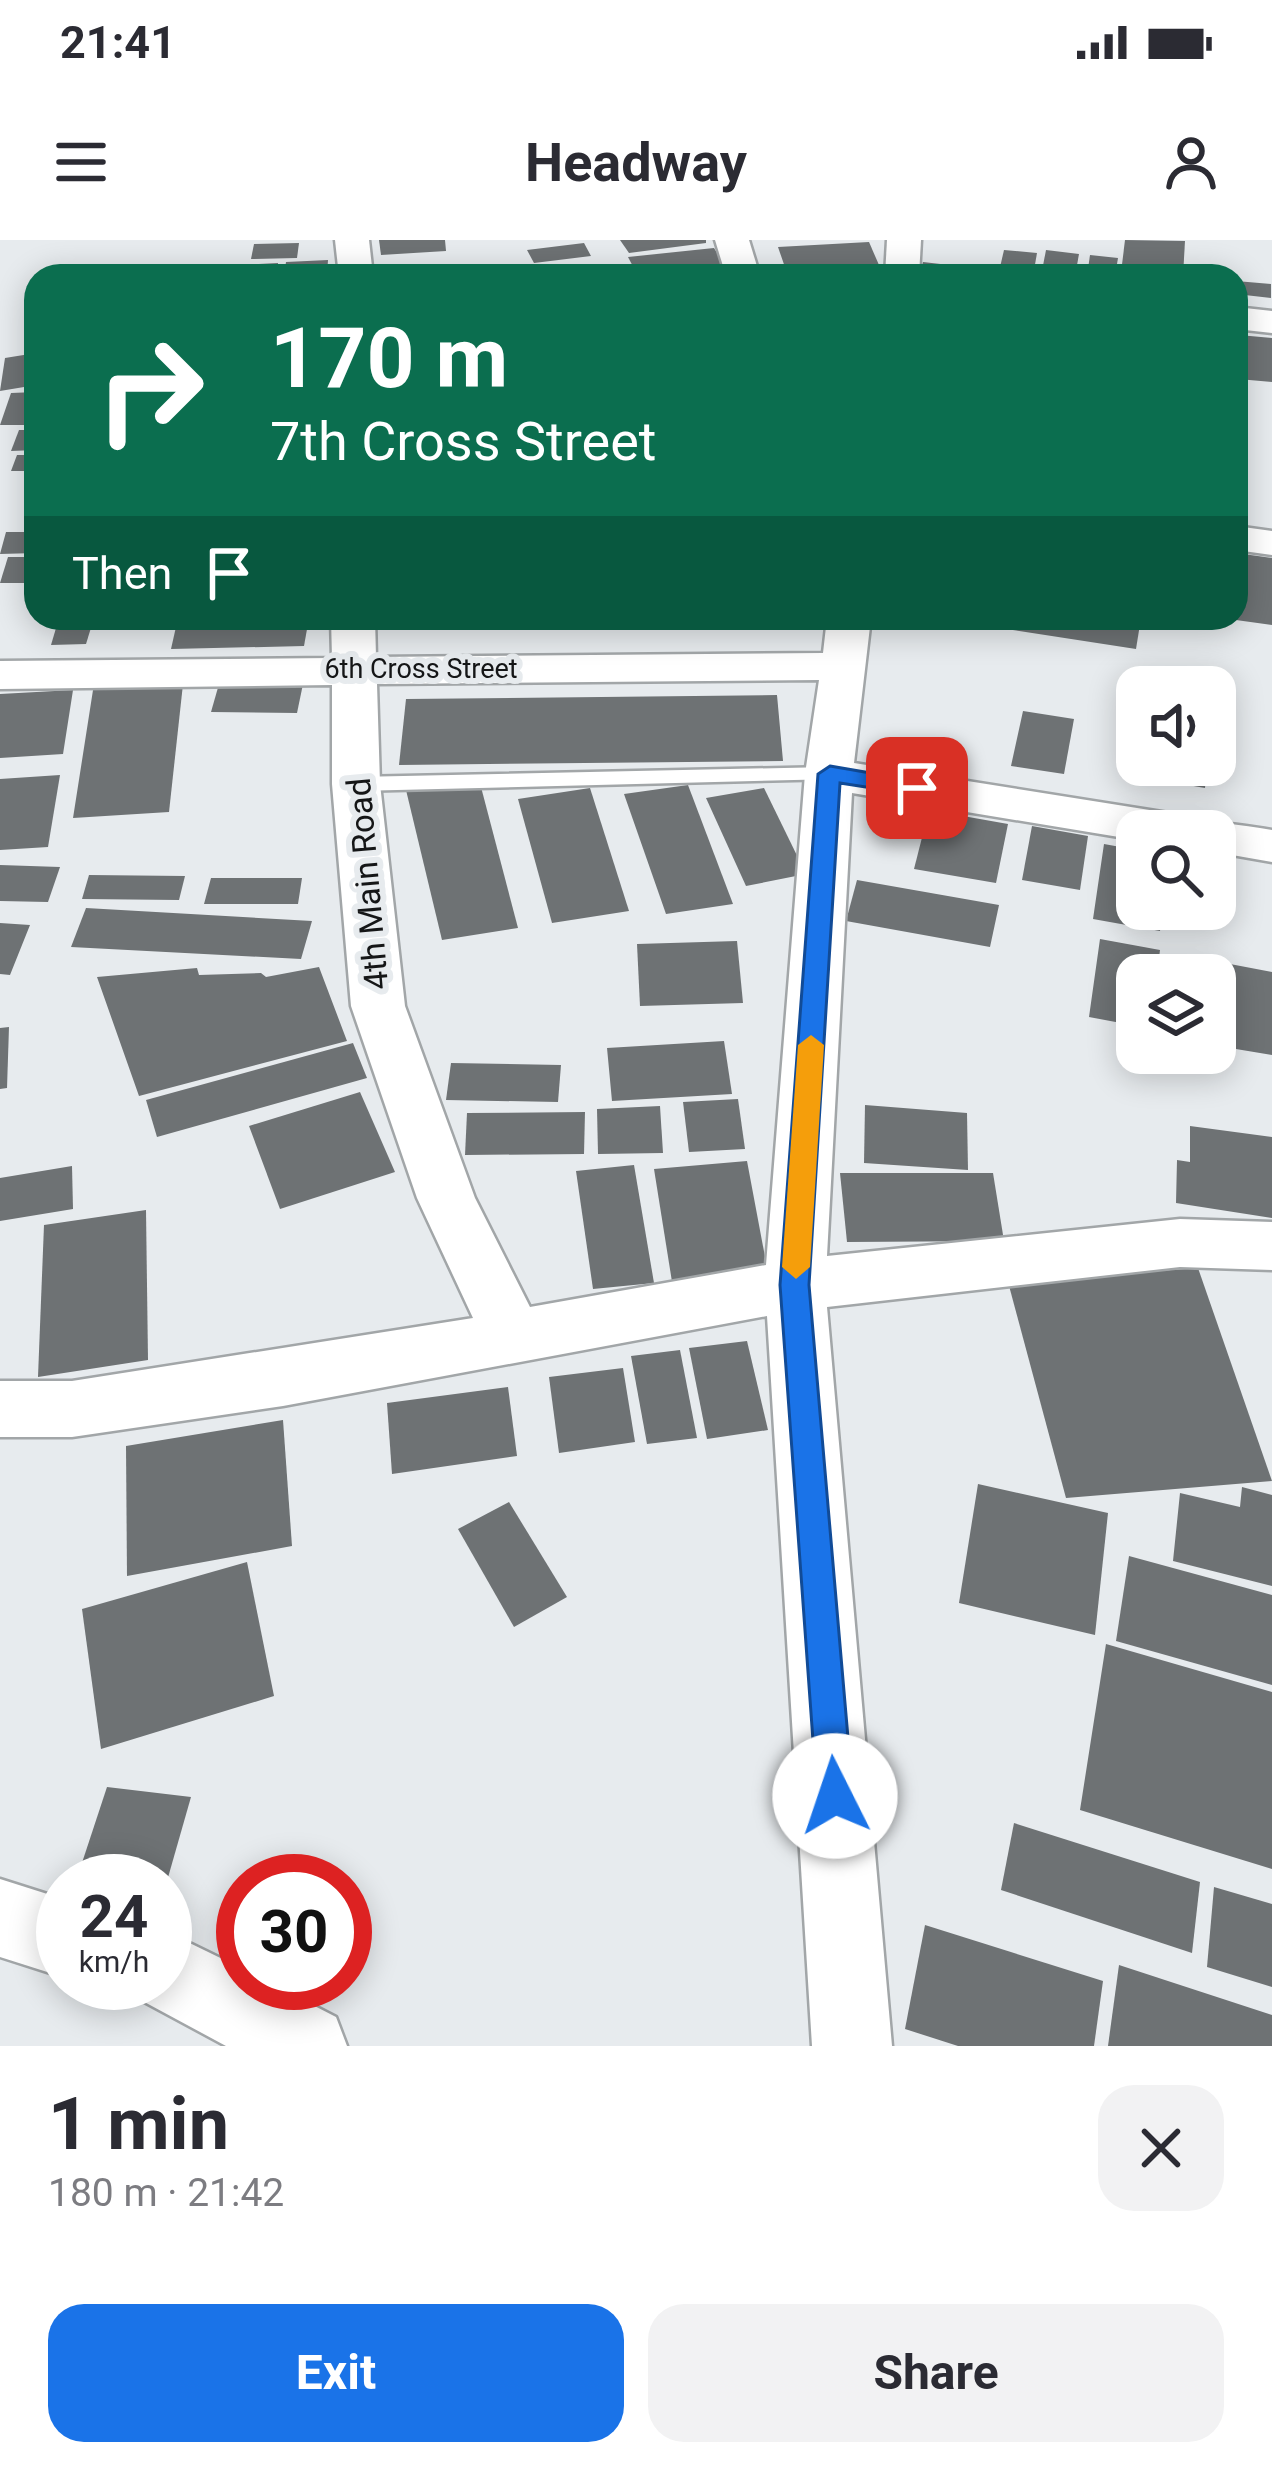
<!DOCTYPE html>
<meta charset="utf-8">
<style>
:root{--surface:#fff;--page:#f2f2f3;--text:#2b2b33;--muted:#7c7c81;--accent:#1a73e8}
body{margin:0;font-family:Roboto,sans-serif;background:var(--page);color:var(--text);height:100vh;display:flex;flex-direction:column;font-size:45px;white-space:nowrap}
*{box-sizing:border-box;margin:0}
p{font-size:39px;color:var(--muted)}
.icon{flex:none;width:66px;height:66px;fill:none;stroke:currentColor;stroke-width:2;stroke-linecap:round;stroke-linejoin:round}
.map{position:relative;height:1806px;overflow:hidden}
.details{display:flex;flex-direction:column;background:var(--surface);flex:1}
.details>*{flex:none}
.top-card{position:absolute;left:24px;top:24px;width:1224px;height:366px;border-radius:36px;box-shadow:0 6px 30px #0003;background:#0b6e4f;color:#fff;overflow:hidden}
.fabs{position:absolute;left:1116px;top:426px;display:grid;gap:24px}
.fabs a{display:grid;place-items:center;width:120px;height:120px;border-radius:24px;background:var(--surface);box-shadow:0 6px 30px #0003;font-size:60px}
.speed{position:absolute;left:36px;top:1614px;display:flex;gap:24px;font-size:60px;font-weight:700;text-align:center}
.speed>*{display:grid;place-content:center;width:156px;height:156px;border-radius:50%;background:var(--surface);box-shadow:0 6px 30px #0003;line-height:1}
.speed small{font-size:30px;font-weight:400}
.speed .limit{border:18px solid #d22;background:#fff;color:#111}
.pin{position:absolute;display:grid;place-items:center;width:102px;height:102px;color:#fff;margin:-51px;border-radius:24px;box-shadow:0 6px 18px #0006}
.me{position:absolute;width:132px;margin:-66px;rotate:356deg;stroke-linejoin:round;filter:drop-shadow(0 0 9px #0008)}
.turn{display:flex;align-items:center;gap:42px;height:252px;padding:0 48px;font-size:54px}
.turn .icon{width:156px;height:156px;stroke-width:2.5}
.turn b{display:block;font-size:84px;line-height:102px}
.then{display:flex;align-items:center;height:114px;padding:0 48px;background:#0003;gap:24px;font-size:45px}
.round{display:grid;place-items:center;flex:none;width:126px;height:126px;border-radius:36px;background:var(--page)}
.head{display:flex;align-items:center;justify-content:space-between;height:204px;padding:0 48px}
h1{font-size:72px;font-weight:700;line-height:90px}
.button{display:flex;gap:24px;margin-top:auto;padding:24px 48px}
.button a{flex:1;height:138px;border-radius:36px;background:var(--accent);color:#fff;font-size:48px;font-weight:700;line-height:138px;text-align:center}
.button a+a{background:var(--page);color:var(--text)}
.status{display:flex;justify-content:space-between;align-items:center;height:84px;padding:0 60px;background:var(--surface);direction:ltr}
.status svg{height:33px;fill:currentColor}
header{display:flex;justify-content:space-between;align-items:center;height:156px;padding:0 48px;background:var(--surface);font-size:54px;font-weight:700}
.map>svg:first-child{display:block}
.building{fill:#6e7274}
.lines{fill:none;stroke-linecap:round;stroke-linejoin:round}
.service-casing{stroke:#a2a6a8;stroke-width:5}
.minor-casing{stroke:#a2a6a8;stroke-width:5}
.service{fill:#fff;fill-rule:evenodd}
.minor{fill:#fff;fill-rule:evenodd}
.route{fill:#1a73e8;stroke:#114b97;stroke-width:3}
.slow{fill:#f59e0b}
.labels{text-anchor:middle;stroke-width:12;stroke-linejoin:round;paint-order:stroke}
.far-street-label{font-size:27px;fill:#151617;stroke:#e7ebee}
.street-label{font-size:33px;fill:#151617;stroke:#e7ebee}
</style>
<div class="status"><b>21:41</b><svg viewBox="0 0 49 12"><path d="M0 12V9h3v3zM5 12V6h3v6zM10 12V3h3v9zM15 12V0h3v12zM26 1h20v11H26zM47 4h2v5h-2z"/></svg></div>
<header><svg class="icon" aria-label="menu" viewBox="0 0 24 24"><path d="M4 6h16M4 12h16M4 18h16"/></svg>Headway<svg class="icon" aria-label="person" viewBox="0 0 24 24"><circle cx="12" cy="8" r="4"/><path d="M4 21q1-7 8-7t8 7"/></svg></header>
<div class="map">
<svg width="1272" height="1806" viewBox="0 0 1272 1806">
<rect width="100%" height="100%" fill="#e7ebee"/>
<g class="building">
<path d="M379 0H445L446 11 381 15Z"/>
<path d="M620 0H706V3L629 13Z"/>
<path d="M1125 0 1185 1 1183 36 1121 33Z"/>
<path d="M869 2 882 32 788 36 778 7Z"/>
<path d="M299 3 297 18 251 19 254 4Z"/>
<path d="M584 3 591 16 534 23 527 10Z"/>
<path d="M714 8 728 30 638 36 628 17Z"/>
<path d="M1004 10 1037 13 1033 36H998Z"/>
<path d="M1046 10 1079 14 1075 36H1041Z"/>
<path d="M1090 15 1118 18 1115 36H1087Z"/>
<path d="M328 20 327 34 284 36 286 22Z"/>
<path d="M923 22 984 29 983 36H919Z"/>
<path d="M278 23 277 36H235L236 25Z"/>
<path d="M605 26 609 36 550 32Z"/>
<path d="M1236 41 1271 44V58L1236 54Z"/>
<path d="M1239 95 1272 98V142L1238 139Z"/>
<path d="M36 113V145L0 151 5 118Z"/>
<path d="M36 152V185H0L11 153Z"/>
<path d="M19 190H36V210L11 211Z"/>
<path d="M17 215H36V231H11Z"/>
<path d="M6 292H36V313L0 314Z"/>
<path d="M1236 313 1272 318V385L1236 380Z"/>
<path d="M8 317H36V343H0Z"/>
<path d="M59 378H94L86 404 51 405Z"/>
<path d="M178 378H309L304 406 171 409Z"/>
<path d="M1008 378H1141L1136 409 1006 389Z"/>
<path d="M183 444 169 572 73 578 93 450Z"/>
<path d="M219 444H303L297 473 211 472Z"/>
<path d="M73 450 63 514 0 518V454Z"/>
<path d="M777 455 783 521 399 525 406 459Z"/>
<path d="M1023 471 1074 479 1064 534 1011 526Z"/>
<path d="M1137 525H1207L1205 548 1136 536Z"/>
<path d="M60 535 48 607 0 610V539Z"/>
<path d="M688 545 733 664 666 674 624 554Z"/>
<path d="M481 547 518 688 442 700 406 550Z"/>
<path d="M590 548 629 671 552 683 518 559Z"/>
<path d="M764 548 806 634 746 646 706 558Z"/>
<path d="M929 570 1008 584 996 643 914 629Z"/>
<path d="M1032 586 1088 596 1080 650 1022 640Z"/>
<path d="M1104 604 1137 610V669H1163L1160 691 1093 679Z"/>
<path d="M0 625 60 627 48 662 0 661Z"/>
<path d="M89 635 185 636 179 660 82 659Z"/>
<path d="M211 638H302L298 664H204Z"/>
<path d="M857 640 999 665 990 707 846 681Z"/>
<path d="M86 668 312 681 301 719 71 707Z"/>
<path d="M0 683 30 685 10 735 0 734Z"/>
<path d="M1100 699 1160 710 1157 735H1137V786L1089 777Z"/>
<path d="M737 701 743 763 640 766 637 704Z"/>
<path d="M1230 724 1272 732V815L1224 807Z"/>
<path d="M319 727 347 801 139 856 97 737 197 728 199 735 261 733 266 737Z"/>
<path d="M9 787 7 848 0 849V788Z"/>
<path d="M724 801 732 854 612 861 607 808Z"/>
<path d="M353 803 367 838 157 897 146 860Z"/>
<path d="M451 823 561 825 558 862 446 860Z"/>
<path d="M360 852 395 932 280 969 249 886Z"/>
<path d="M738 859 745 909 689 912 683 862Z"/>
<path d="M865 865 967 873 968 930 864 923Z"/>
<path d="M660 866 663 913 598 914 597 869Z"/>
<path d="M585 872 584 914 465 915 467 873Z"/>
<path d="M1190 886 1272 897V978L1176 963 1177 920 1190 922Z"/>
<path d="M747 921 769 1038 673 1048 654 929Z"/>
<path d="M634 925 654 1043 593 1049 576 931Z"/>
<path d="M72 926 73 969 0 981V938Z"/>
<path d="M840 933H993L1004 1001 847 1002Z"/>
<path d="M146 970 148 1120 38 1137 44 985Z"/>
<path d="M1198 1028 1272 1241 1066 1258 1008 1042Z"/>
<path d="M747 1101 768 1190 707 1199 689 1108Z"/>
<path d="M680 1110 697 1198 647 1204 631 1116Z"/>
<path d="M623 1128 635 1202 559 1213 549 1137Z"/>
<path d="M508 1147 517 1216 392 1234 387 1163Z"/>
<path d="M283 1180 292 1306 127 1336 126 1206Z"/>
<path d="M978 1244 1108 1273 1095 1395 959 1363Z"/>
<path d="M1242 1247 1272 1255V1346L1173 1321 1180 1253 1240 1267Z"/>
<path d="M509 1262 567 1357 514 1387 458 1289Z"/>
<path d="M1129 1316 1272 1355V1445L1116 1401Z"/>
<path d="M247 1322 274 1456 101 1509 82 1369Z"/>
<path d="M1106 1404 1272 1452V1629L1080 1570Z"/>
<path d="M107 1547 191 1557 167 1641H76Z"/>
<path d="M1014 1583 1200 1642 1192 1713 1001 1650Z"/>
<path d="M1214 1647 1272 1664V1747L1207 1727Z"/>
<path d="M925 1685 1103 1741 1094 1806H958L905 1789Z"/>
<path d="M1119 1725 1272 1775V1806H1108Z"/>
</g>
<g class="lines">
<g class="service-casing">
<path id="service" d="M829 527 837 529V539L356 551 345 544 356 537Z"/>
</g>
<g class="minor-casing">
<g id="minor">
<path d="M335 0H369L373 36H339Z"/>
<path d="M715 0H749L760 36H726Z"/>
<path d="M887 0H921L919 36H885Z"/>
<path d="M1236 67 1272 71V93L1236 89Z"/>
<path d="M1236 286 1272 291V315L1236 310Z"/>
<path d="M331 378H375L376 417 823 413 827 378H871L854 523 1181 575C1209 583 1240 584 1272 590V622L1215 612V591H1137V600L852 553 827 1016 1180 979 1272 982V1030L1180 1027 827 1067 892 1806H812L767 1076 283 1166 72 1197H0V1141H72L473 1078 417 958 351 766 332 544V445L0 449V421L332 418ZM819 440 805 534 766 1025 530 1067 475 958 405 766 380 544 377 444Z"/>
<path d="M0 1639 63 1659V1737L0 1717Z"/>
<path d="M165 1691 243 1729V1743H270L336 1777 347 1806H226L137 1758 131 1743H165Z"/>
</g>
</g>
<use href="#service" class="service"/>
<use href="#minor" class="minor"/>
</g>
<path class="route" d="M830 526 917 541 929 548 917 555 840 543 809 1045 853 1556 847 1569 835 1574 822 1569 817 1556 780 1045 818 534Z"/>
<path class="slow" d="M811 795 824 805 810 1027 796 1039 782 1027 798 805Z"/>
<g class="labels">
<g class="far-street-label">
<text x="421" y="438">6th Cross Street</text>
</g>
<g class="street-label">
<text transform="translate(367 644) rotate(-95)" y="12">4th Main Road</text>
</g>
</g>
</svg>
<div class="fabs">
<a><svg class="icon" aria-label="sound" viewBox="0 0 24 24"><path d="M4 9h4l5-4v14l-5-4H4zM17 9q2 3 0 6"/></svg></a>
<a><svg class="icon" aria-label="search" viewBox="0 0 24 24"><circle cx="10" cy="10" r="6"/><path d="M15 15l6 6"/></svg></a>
<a><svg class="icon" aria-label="layers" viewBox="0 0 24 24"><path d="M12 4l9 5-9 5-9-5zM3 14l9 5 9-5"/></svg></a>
</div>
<div class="speed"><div>24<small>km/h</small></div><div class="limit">30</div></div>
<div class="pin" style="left:917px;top:548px;background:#d93025"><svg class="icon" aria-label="arrive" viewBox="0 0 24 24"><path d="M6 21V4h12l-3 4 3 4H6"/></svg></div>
<svg class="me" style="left:835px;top:1556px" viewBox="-20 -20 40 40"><circle r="19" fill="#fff"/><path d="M0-13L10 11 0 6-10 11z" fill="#1a73e8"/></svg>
<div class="top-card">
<div class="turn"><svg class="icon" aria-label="right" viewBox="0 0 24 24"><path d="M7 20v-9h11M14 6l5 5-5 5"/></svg><div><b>170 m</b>7th Cross Street</div></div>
<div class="then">Then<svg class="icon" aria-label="arrive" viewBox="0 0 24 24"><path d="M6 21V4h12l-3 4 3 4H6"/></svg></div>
</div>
</div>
<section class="details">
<div class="head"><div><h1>1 min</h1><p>180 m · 21:42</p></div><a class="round"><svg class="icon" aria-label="close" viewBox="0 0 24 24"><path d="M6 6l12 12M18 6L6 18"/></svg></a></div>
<div class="button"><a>Exit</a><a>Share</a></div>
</section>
